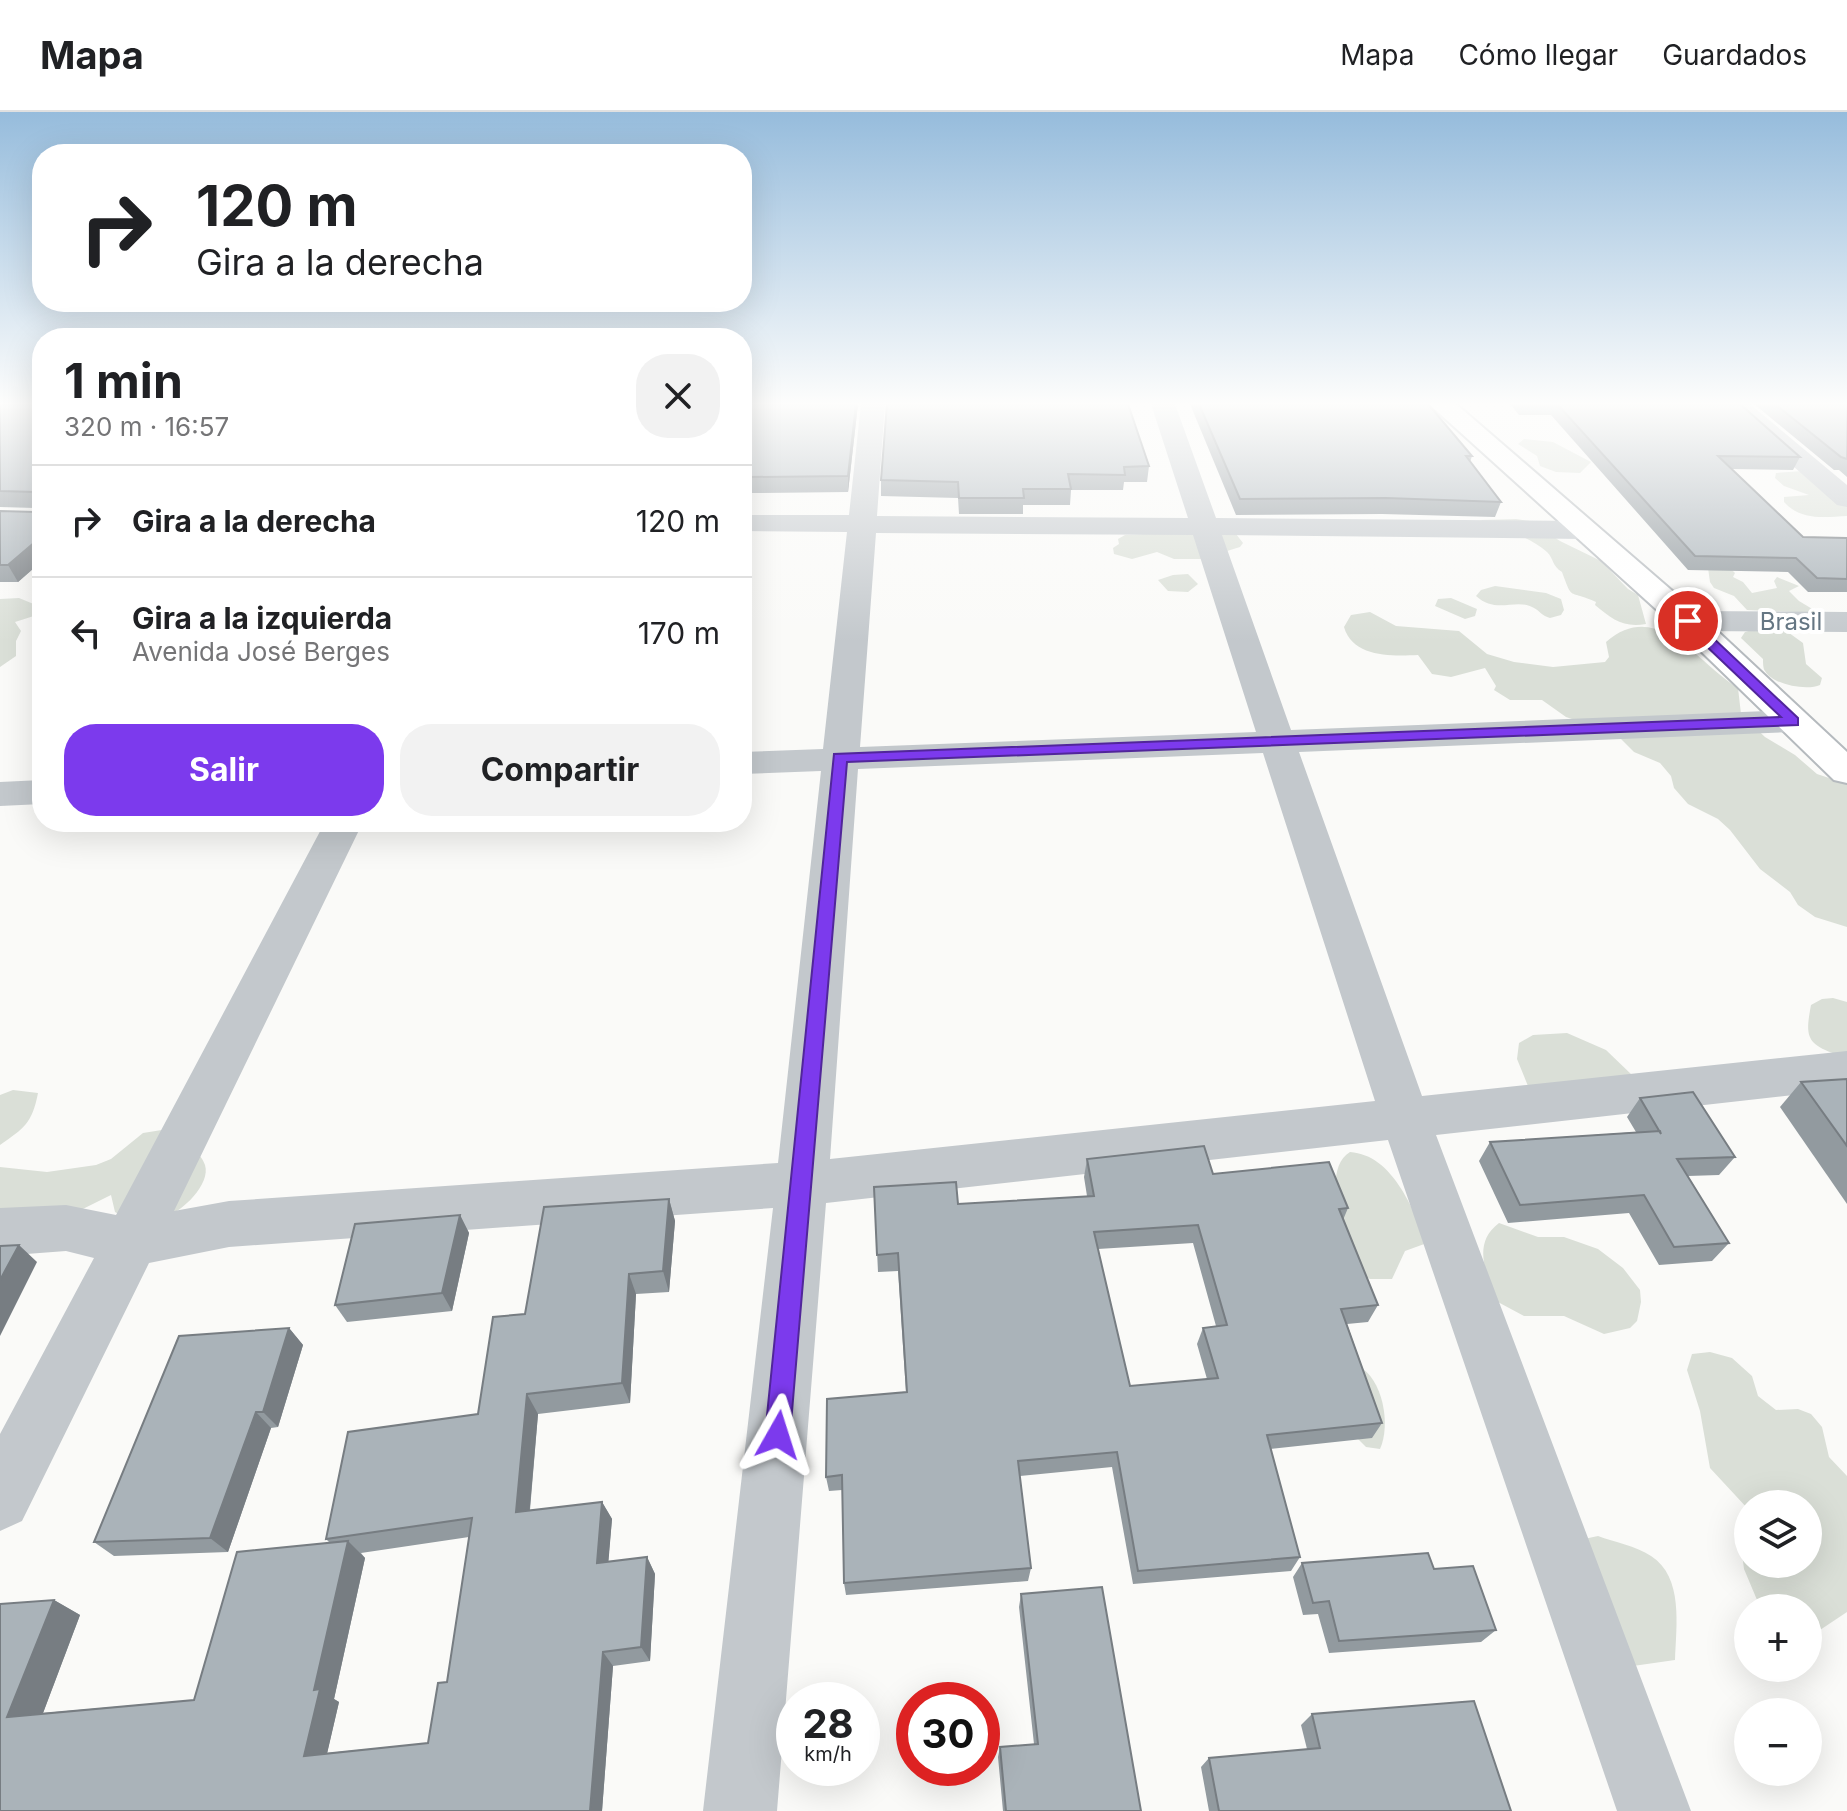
<!DOCTYPE html>
<html lang="es">
<meta charset="utf-8">
<style>
:root{--surface:#fff;--page:#f2f2f2;--text:#202124;--muted:#757577;--line:#e0e0e0;--accent:#7c3aed}
body{margin:0;font-family:Inter,sans-serif;background:var(--page);color:var(--text);height:100vh;display:flex;flex-direction:column;font-size:30px;white-space:nowrap}
*{box-sizing:border-box;margin:0}
p{font-size:26px;color:var(--muted)}
.icon{flex:none;width:44px;height:44px;fill:none;stroke:currentColor;stroke-width:2;stroke-linecap:round;stroke-linejoin:round}
.map{position:relative;flex:1;overflow:hidden}
.drawer{position:absolute;left:32px;top:216px;width:720px;height:504px;display:flex;flex-direction:column;background:var(--surface);border-radius:32px;box-shadow:0 8px 32px #0002}
.drawer>*{flex:none}
.guide{position:absolute;left:32px;top:32px;width:720px;height:168px;border-radius:32px;box-shadow:0 8px 32px #0002;background:#fff;color:var(--text);overflow:hidden}
.tools{position:absolute;left:1734px;top:1378px;display:grid;gap:16px}
.tools a{display:grid;place-items:center;width:88px;height:88px;border-radius:50%;background:var(--surface);box-shadow:0 8px 32px #0002;font-size:40px}
.speed{position:absolute;left:776px;top:1570px;display:flex;gap:16px;font-size:40px;font-weight:700;text-align:center}
.speed>*{display:grid;place-content:center;width:104px;height:104px;border-radius:50%;background:var(--surface);box-shadow:0 8px 32px #0002;line-height:1}
.speed small{font-size:20px;font-weight:400}
.speed .limit{border:12px solid #d22;background:#fff;color:#111}
.pin{position:absolute;display:grid;place-items:center;width:68px;height:68px;color:#fff;margin:-34px;border:4px solid #fff;border-radius:50%;box-shadow:0 2px 8px #0007}
.me{position:absolute;width:88px;margin:-44px;rotate:6deg;stroke-linejoin:round;filter:drop-shadow(0 0 6px #0008)}
.turn{display:flex;align-items:center;gap:28px;height:168px;padding:0 32px;font-size:36px}
.turn .icon{width:104px;height:104px;stroke-width:2.5}
.turn b{display:block;font-size:56px;line-height:68px}
.round{display:grid;place-items:center;flex:none;width:84px;height:84px;border-radius:32px;background:var(--page)}
.overview{display:flex;align-items:center;justify-content:space-between;height:136px;padding:0 32px}
h1{font-size:48px;font-weight:700;line-height:60px}
.cta{display:flex;gap:16px;margin-top:auto;padding:16px 32px}
.cta a{flex:1;height:92px;border-radius:32px;background:var(--accent);color:#fff;font-size:32px;font-weight:700;line-height:92px;text-align:center}
.cta a+a{background:var(--page);color:var(--text)}
ul{padding:0;list-style:none}
li{display:flex;align-items:center;gap:24px;height:112px;padding:0 32px;border-top:2px solid var(--line)}
li div{flex:1}
li b{display:block;font-size:30px}
li em{font-style:normal}
header{display:flex;align-items:center;gap:48px;box-sizing:border-box;height:112px;padding:0 40px;background:var(--surface);border-bottom:2px solid var(--line)}
header strong{font-size:38px}
nav{display:flex;gap:44px;margin-inline-start:auto;font-size:28px}
.map>svg:first-child{display:block}
.green{fill:#dadfd7}
.lines{fill:none;stroke-linecap:round;stroke-linejoin:round}
.major-casing{stroke:#b5babe;stroke-width:4}
.minor{fill:#c3c8cc;fill-rule:evenodd}
.major{fill:#fff;fill-rule:evenodd}
.wall{fill:#929a9f;fill-rule:evenodd}
.shaded-wall{fill:#777d82}
.building{fill:#aab3b9;stroke:#777d82;stroke-width:2;fill-rule:evenodd}
.route{fill:#7c3aed;stroke:#51269a;stroke-width:2}
.labels{text-anchor:middle;stroke-width:8;stroke-linejoin:round;paint-order:stroke}
.far-street-label{font-size:24px;fill:#657683;stroke:#fff}
</style>
<header>
<strong>Mapa</strong>
<nav><a>Mapa</a><a>Cómo llegar</a><a>Guardados</a></nav>
</header>
<div class="map">
<svg width="1847" height="1699" viewBox="0 0 1847 1699">
<rect width="100%" height="100%" fill="#fafaf8"/>
<g class="green">
<path d="M1524 327 1553 330 1591 350 1580 361 1556 360 1540 354 1537 344 1518 332Z"/>
<path d="M1803 359 1847 376V404C1824 405 1801 409 1784 390V385L1809 383 1784 374 1775 366 1776 361Z"/>
<path d="M1516 407 1530 409 1560 429 1601 449 1628 477 1638 483 1646 512C1623 516 1612 507 1595 493L1596 490C1568 477 1573 490 1562 460 1552 454 1554 447 1547 440 1529 424 1503 417 1480 408Z"/>
<path d="M1146 422H1236L1243 431 1240 435 1201 447H1174L1157 440 1132 447 1114 442 1113 436 1119 432 1118 427 1125 423Z"/>
<path d="M1708 456 1732 458 1735 461 1733 465 1743 470 1752 481 1777 476 1774 469 1777 465 1799 474 1789 479 1799 489 1819 501 1747 498 1734 484 1714 476 1710 470Z"/>
<path d="M1188 462 1198 472 1188 480 1168 479 1158 468 1173 463Z"/>
<path d="M1495 474 1546 481 1561 487 1564 498 1561 503 1550 506C1542 504 1540 499 1534 496 1516 485 1497 503 1476 484L1481 478Z"/>
<path d="M19 486 36 493 39 499 37 503 15 510 21 519 16 529V544L0 555V487Z"/>
<path d="M1451 486 1477 497 1475 504 1465 507 1435 494 1438 487Z"/>
<path d="M1370 500 1396 514 1459 519 1487 542 1514 550 1553 555 1605 550 1609 545 1606 530C1658 485 1698 552 1738 576L1741 602 1765 625 1795 643 1817 662 1847 672V815L1815 805 1798 793 1790 780 1760 757 1730 718 1718 707 1688 692 1674 676 1671 664 1660 651 1634 640 1616 622 1566 605 1542 588H1510L1494 578 1496 574 1485 556 1451 565 1432 562 1418 543C1392 544 1353 546 1344 515L1351 503Z"/>
<path d="M1756 517 1785 518 1803 531 1806 552 1822 566 1820 573C1807 579 1773 573 1765 559 1763 557 1763 550 1763 547L1741 526 1745 520Z"/>
<path d="M1833 886 1847 890V959L1836 942C1804 932 1806 921 1811 893L1822 887Z"/>
<path d="M1567 921 1606 938 1632 963 1601 1004 1579 1006 1528 974 1517 947 1519 931 1533 923Z"/>
<path d="M13 978 38 981C32 1012 24 1016 0 1033V983Z"/>
<path d="M168 1017C180 1027 200 1038 205 1053 211 1072 182 1100 165 1105 149 1109 128 1108 115 1100L111 1083 0 1138V1055L47 1060 96 1053 111 1047 143 1021Z"/>
<path d="M1350 1040C1393 1043 1413 1097 1427 1131L1405 1139 1392 1167H1370L1351 1156C1345 1126 1320 1058 1350 1040Z"/>
<path d="M1499 1111 1538 1125H1564L1598 1137 1623 1156 1640 1178 1641 1190 1637 1209 1630 1216 1604 1222 1564 1204H1524L1496 1189C1487 1162 1471 1132 1499 1111Z"/>
<path d="M1710 1240 1732 1246 1752 1264 1758 1284 1776 1298 1798 1297 1811 1302 1822 1315 1829 1345 1847 1364V1500L1820 1518 1808 1516V1496L1760 1495 1744 1457 1741 1434 1748 1425V1452H1808V1392H1748V1397L1710 1356 1700 1299 1687 1258 1692 1242Z"/>
<path d="M1358 1254C1383 1266 1391 1313 1380 1337L1366 1335 1351 1320Z"/>
<path d="M1598 1424C1614 1430 1636 1434 1651 1444 1684 1465 1676 1515 1675 1548L1619 1556 1584 1427Z"/>
</g>
<g class="lines">
<g class="major-casing">
<path id="major" d="M1429 292H1456L1699 502 1847 640V671L1834 668 1677 516Z"/>
</g>
<g class="minor">
<path d="M861 292H885L877 404 1188 406 1151 292H1175L1216 406 1583 409 1593 412 1597 418 1593 424 1583 427 1222 423 1291 618 1793 598 1805 602 1811 609 1805 616 1793 620 1299 640 1422 984 1847 939V977L1436 1023 1691 1699H1617L1388 1028 826 1091 777 1699H703L773 1096 229 1135 149 1151 22 1409 0 1419V1322L94 1146 66 1139 0 1144V1096L66 1093 116 1103 325 710H363L174 1099 229 1089 778 1051 821 659 742 662V640L823 637 847 420 742 419V403H849ZM876 421 1193 423 1256 620 860 635ZM1263 641 1375 989 830 1047 858 657Z"/>
<path d="M1723 292H1750L1847 373V395L1837 393Z"/>
<path d="M1688 499 1847 500V520L1688 519 1677 516 1672 509 1677 502Z"/>
<path d="M42 668V692L0 694V670Z"/>
</g>
<use href="#major" class="major"/>
</g>
<g class="wall">
<path d="M0 292H42V449L18 470H0V399L35 400V396L0 395Z"/>
<path d="M742 292H858L848 380 752 381 749 394H742Z"/>
<path d="M887 292 1149 354 1147 370H1124L1123 378H1071L1070 393H1023V402H959L958 386 881 384V368Z"/>
<path d="M1190 292H1428L1472 344 1470 350 1501 390 1495 405 1382 402 1236 403Z"/>
<path d="M1510 292H1740L1800 345 1793 358 1732 357 1803 425 1847 426V480H1808L1788 460 1688 458 1551 303H1519Z"/>
<path d="M1754 292H1847V365L1839 358H1834Z"/>
<path d="M1847 967V1092L1780 995 1801 970Z"/>
<path d="M1640 986 1735 1045 1719 1063 1688 1064 1729 1131 1712 1149 1659 1153 1629 1101 1508 1111 1479 1049 1490 1030 1636 1020 1627 1005Z"/>
<path d="M1087 1047 1213 1062 1348 1096 1343 1108 1378 1193 1368 1210 1347 1212 1382 1311 1372 1326 1270 1337 1300 1445 1291 1459 1133 1472 1112 1355 1020 1364 1031 1456 1028 1469 846 1483 844 1471 842 1378 829 1379 826 1365 906 1280 898 1159 878 1160 874 1075 958 1092 1087 1084 1084 1065ZM1193 1131 1216 1214 1203 1216 1197 1232 1207 1267 1130 1274 1098 1137Z"/>
<path d="M669 1087 675 1109 669 1180 636 1182 630 1291 538 1302 530 1398 602 1390 612 1407 608 1450 647 1445 655 1462 650 1549 613 1554 602 1699H0L54 1488 80 1503 43 1601 194 1588 330 1431 326 1427 478 1302 525 1202ZM469 1425 447 1570 428 1631 327 1641 339 1590 334 1587 365 1446 361 1441Z"/>
<path d="M460 1103 469 1121 452 1199 347 1210 335 1193Z"/>
<path d="M289 1216 303 1233 278 1315 271 1316 228 1440 114 1444 94 1430Z"/>
<path d="M1302 1451 1434 1457 1496 1518 1481 1530 1329 1541 1318 1502 1303 1503 1293 1465Z"/>
<path d="M1021 1482 1141 1699H1003L998 1645 1000 1635 1034 1632 1019 1495Z"/>
<path d="M1312 1602 1511 1699H1209L1201 1655 1209 1646 1307 1637 1301 1613Z"/>
</g>
<g class="shaded-wall">
<path d="M856 292H858L848 380V364Z"/>
<path d="M750 365 752 381 749 394 747 378Z"/>
<path d="M42 424V449L18 470 8 453Z"/>
<path d="M669 1087 675 1109 669 1180 663 1159Z"/>
<path d="M460 1103 469 1121 452 1199 442 1181Z"/>
<path d="M19 1133 37 1150 0 1224V1168Z"/>
<path d="M629 1162 636 1182 630 1291 622 1271Z"/>
<path d="M289 1216 303 1233 278 1315 263 1300Z"/>
<path d="M527 1282 538 1302 528 1417 516 1400Z"/>
<path d="M256 1300 271 1316 228 1440 210 1426Z"/>
<path d="M602 1390 612 1407 607 1467 597 1451Z"/>
<path d="M348 1429 365 1446 334 1587 339 1590 324 1655 304 1644 314 1578Z"/>
<path d="M647 1445 655 1462 650 1549 641 1535Z"/>
<path d="M54 1488 80 1503 37 1617 7 1605Z"/>
<path d="M603 1540 613 1554 602 1699H590Z"/>
</g>
<g class="building">
<path d="M0 292H42V424L8 453H0V399L35 400V380L0 379Z"/>
<path d="M742 292H856L848 364 750 365 747 378H742Z"/>
<path d="M887 292H1128L1149 354 1124 355 1125 363 1068 362 1071 377H1023L1024 386H959L958 370 881 368Z"/>
<path d="M1199 292H1428L1472 344H1466L1501 390 1386 386 1240 387Z"/>
<path d="M1557 292H1740L1800 345 1718 344 1803 425 1847 426V467L1817 466 1796 446 1695 444Z"/>
<path d="M1775 292H1847V347L1841 345Z"/>
<path d="M1847 967V1034L1801 970Z"/>
<path d="M1693 980 1735 1045 1677 1047 1729 1131 1674 1135 1644 1083 1520 1093 1490 1030 1660 1019 1661 1022 1640 986Z"/>
<path d="M1204 1034 1213 1062 1329 1050 1348 1096 1339 1097 1378 1193 1341 1197 1382 1311 1267 1323 1300 1445 1138 1459 1117 1340 1018 1349 1031 1456 844 1471 842 1363 826 1365 827 1287 907 1280 898 1141 877 1143 874 1075 956 1070 958 1092 1094 1084 1087 1047ZM1198 1113 1227 1213 1203 1216 1218 1266 1130 1274 1094 1120Z"/>
<path d="M669 1087 663 1159 629 1162 622 1271 527 1282 516 1400 602 1390 597 1451 647 1445 641 1535 603 1540 590 1699H0V1492L54 1488 7 1605 194 1588 237 1440 348 1429 314 1578 320 1577 304 1644 428 1631 438 1571 447 1570 472 1406 326 1427 348 1320 478 1302 493 1205 525 1202 544 1095Z"/>
<path d="M460 1103 442 1181 335 1193 355 1112Z"/>
<path d="M19 1133 0 1168V1134Z"/>
<path d="M289 1216 263 1300H256L210 1426 94 1430 179 1224Z"/>
<path d="M1428 1441 1434 1457 1473 1454 1496 1518 1339 1529 1329 1489 1313 1491 1302 1451Z"/>
<path d="M1102 1475 1141 1699H1006L1000 1635 1038 1632 1021 1482Z"/>
<path d="M1474 1589 1511 1699H1219L1209 1646 1320 1636 1312 1602Z"/>
</g>
<linearGradient id="sky" x2="0" y2="1"><stop stop-color="#96bcdc"/><stop offset="0.55" stop-color="#fdfdfc"/><stop offset="1" stop-color="#fdfdfc" stop-opacity="0"/></linearGradient>
<rect width="1847" height="530" fill="url(#sky)"/>
<path class="route" d="M1683 506H1692L1798 606V613L847 650 790 1323 787 1332 778 1336 769 1332 765 1323 834 642 1781 605 1683 512Z"/>
<g class="labels">
<g class="far-street-label">
<text x="1791" y="518">Brasil</text>
</g>
</g>
</svg>
<div class="tools">
<a><svg class="icon" aria-label="layers" viewBox="0 0 24 24"><path d="M12 4l9 5-9 5-9-5zM3 14l9 5 9-5"/></svg></a>
<a>+</a>
<a>−</a>
</div>
<div class="speed"><div>28<small>km/h</small></div><div class="limit">30</div></div>
<div class="pin" style="left:1688px;top:509px;background:#d93025"><svg class="icon" aria-label="arrive" viewBox="0 0 24 24"><path d="M6 21V4h12l-3 4 3 4H6"/></svg></div>
<svg class="me" style="left:778px;top:1323px" viewBox="-20 -20 40 40"><path d="M0-17L14 15 0 8-14 15z" fill="#7c3aed" stroke="#fff" stroke-width="4"/></svg>
<div class="guide">
<div class="turn"><svg class="icon" aria-label="right" viewBox="0 0 24 24"><path d="M7 20v-9h11M14 6l5 5-5 5"/></svg><div><b>120 m</b>Gira a la derecha</div></div>
</div>
<section class="drawer">
<div class="overview"><div><h1>1 min</h1><p>320 m · 16:57</p></div><a class="round"><svg class="icon" aria-label="close" viewBox="0 0 24 24"><path d="M6 6l12 12M18 6L6 18"/></svg></a></div>
<ul>
<li><svg class="icon" aria-label="right" viewBox="0 0 24 24"><path d="M7 20v-9h11M14 6l5 5-5 5"/></svg><div><b>Gira a la derecha</b></div><em>120 m</em></li>
<li><svg class="icon" aria-label="left" viewBox="0 0 24 24"><path d="M17 20v-9H6M10 6l-5 5 5 5"/></svg><div><b>Gira a la izquierda</b><p>Avenida José Berges</p></div><em>170 m</em></li>
</ul>
<div class="cta"><a>Salir</a><a>Compartir</a></div>
</section>
</div>
